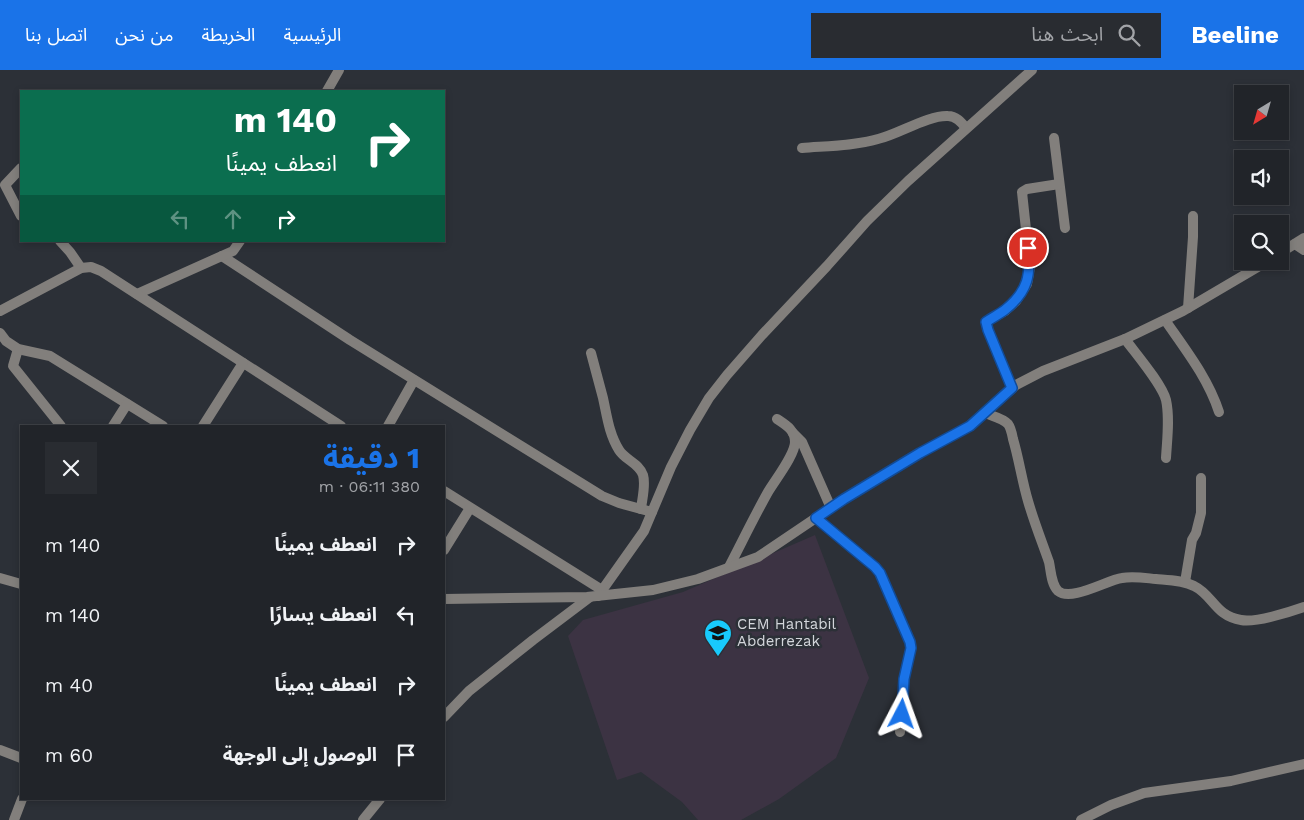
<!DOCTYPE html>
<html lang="ar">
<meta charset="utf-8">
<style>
:root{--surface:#212429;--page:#292c31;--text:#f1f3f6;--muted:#a2a4a8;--line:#3e4146;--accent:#1a73e8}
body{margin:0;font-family:"Work Sans","Noto Sans Arabic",sans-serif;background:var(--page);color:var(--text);direction:rtl;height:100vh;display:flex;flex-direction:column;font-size:19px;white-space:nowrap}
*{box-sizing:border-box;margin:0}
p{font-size:16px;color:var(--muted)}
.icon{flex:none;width:28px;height:28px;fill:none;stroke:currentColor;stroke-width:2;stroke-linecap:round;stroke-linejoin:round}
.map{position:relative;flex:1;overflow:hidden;direction:ltr}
.sheet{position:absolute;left:20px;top:355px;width:425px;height:375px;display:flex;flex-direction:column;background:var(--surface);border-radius:0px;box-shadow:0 2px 8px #0003,0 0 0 1px var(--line);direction:rtl}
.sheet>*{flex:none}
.guide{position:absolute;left:20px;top:20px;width:425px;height:152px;border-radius:0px;box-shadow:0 2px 8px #0003,0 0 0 1px var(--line);direction:rtl;background:#0b6e4f;color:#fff;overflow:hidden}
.needle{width:32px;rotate:217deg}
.fabs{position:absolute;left:1234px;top:15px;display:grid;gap:10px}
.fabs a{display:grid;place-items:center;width:55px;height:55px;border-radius:0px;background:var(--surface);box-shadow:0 2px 8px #0003,0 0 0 1px var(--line);font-size:25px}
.pin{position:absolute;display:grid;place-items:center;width:42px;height:42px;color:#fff;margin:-21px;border:2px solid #fff;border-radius:50%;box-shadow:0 1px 5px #0007}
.me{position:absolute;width:55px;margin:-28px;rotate:4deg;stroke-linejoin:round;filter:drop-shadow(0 0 4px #0008)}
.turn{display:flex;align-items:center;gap:18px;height:105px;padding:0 25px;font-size:22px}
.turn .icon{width:65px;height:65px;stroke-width:2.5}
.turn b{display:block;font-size:35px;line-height:42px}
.lanes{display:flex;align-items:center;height:48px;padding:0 25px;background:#0003;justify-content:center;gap:25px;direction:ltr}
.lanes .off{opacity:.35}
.round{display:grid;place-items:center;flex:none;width:52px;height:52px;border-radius:0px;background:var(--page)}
.head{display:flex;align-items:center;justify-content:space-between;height:85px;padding:0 25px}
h1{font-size:30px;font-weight:700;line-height:38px;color:var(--accent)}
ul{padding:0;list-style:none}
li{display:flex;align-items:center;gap:15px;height:70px;padding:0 25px}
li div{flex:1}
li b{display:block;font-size:19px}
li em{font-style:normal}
header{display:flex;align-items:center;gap:30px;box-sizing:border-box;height:70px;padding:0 25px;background:var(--accent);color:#fff}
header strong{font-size:24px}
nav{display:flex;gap:28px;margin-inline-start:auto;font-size:18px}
.search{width:350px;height:45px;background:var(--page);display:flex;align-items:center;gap:12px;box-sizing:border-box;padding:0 18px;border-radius:0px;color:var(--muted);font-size:19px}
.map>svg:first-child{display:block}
.education{fill:#3c3343}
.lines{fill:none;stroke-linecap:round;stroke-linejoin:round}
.minor{stroke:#827f7c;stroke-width:10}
.tertiary{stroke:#827f7c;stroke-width:10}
.route-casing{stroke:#114b97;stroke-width:12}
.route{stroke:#1a73e8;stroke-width:9}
.labels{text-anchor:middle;stroke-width:5;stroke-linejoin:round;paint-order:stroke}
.poi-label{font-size:15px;fill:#d3d6db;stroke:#2c3037;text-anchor:start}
</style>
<header>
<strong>Beeline</strong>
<div class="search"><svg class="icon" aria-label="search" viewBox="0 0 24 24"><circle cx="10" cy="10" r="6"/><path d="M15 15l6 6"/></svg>ابحث هنا</div>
<nav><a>الرئيسية</a><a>الخريطة</a><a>من نحن</a><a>اتصل بنا</a></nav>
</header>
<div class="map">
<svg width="1304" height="750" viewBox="0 0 1304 750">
<rect width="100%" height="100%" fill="#2c3037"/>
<path class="education" d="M815 465 869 608 836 688 779 729 741 750H698L682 732 641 702 617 710 568 566 583 550 683 522Z"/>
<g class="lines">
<g class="minor">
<path d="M327 21 339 0"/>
<path d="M1054 68 1065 158"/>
<path d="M802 78C827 76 854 76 878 69 899 64 928 45 948 46 956 46 961 52 966 58"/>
<path d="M21 98 5 115 21 146"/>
<path d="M60 171 70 182 81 198"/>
<path d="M1295 174 1304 180"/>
<path d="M222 186 350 270 602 426 619 433 652 442"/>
<path d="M137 224 233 181 240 171"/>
<path d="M1188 238 1193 167V146"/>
<path d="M0 241 81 198 91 197 101 201 341 356"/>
<path d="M1165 250C1185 279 1208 308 1219 342"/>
<path d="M0 263 6 271 18 279 50 286 163 356"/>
<path d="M1125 269C1136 284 1162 314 1166 330 1170 348 1167 370 1166 388"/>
<path d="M18 279 13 296 61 356"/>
<path d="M591 283C595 298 599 313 603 328 607 346 609 364 619 380 625 390 639 393 643 405 646 415 642 429 641 439"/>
<path d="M1012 318 988 260 986 252 1005 241 1016 231 1027 214 1030 197 1022 122 1027 119 1059 114"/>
<path d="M985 343C992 346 1003 348 1008 354 1011 358 1012 364 1013 369 1019 389 1022 411 1028 431 1034 452 1042 472 1049 492 1051 501 1051 514 1058 521 1071 532 1107 510 1122 508 1133 506 1145 508 1156 509 1168 510 1183 510 1194 516 1213 525 1215 546 1241 550 1255 553 1290 542 1304 537"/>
<path d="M113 356 127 334"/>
<path d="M203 356 243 293"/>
<path d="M388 356 414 310"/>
<path d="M793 363 802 372 831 438"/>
<path d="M444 421 602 520"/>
<path d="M816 448 875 497 880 503 910 572 911 578 904 609 900 662"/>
<path d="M444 480 470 438"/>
<path d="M729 497C742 472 754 447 768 422 775 410 795 385 795 372 795 360 786 355 777 349"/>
<path d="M1185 512 1192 470 1196 463 1201 443V408"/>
<path d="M598 526 644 461 671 397 690 360 709 328 727 305 762 265 827 196 867 151 908 111 1032 0"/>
<path d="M444 647 469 621 533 570 590 527"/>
<path d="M0 680 21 688"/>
<path d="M14 750 22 729"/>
<path d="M363 750 380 729"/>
<path d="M1081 750 1111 735 1144 723 1231 711 1304 694"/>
</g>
<g class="tertiary">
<path d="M1280 183 1304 168"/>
<path d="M0 508 21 514"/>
<path d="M444 529 587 527 653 520 698 509 758 487 844 429 920 383 970 356 1016 315 1043 301 1125 269 1183 241 1268 191"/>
</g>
</g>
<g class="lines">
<g class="route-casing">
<path id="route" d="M902 644 904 609 911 578 910 572 880 503 875 497 816 448 844 429 920 383 970 356 1012 318 988 260 986 252C993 247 1000 244 1006 239 1028 221 1031 205 1028 178"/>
</g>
<use href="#route" class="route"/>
</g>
<defs>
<g id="school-pin" transform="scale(1.4375)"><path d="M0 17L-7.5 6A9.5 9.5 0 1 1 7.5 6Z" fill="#18cafc" stroke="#2c3037"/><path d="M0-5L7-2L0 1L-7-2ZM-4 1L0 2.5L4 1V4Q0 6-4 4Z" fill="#111"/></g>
</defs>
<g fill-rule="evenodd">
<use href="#school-pin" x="718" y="563"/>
</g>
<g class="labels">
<g class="poi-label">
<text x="737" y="559">CEM Hantabil<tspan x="737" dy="17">Abderrezak</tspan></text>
</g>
</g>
</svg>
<div class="fabs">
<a><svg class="needle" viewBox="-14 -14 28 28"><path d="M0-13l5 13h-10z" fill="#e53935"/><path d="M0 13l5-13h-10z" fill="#a2a4a8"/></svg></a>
<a><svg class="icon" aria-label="sound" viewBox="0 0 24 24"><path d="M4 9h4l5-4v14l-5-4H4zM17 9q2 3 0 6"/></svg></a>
<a><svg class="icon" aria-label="search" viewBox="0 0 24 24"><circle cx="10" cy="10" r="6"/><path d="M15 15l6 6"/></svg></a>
</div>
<div class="pin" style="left:1028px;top:178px;background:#d93025"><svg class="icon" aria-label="arrive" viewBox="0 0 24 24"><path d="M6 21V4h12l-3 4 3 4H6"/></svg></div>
<svg class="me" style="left:902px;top:644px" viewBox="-20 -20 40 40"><path d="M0-17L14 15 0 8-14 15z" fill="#1a73e8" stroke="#fff" stroke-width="4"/></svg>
<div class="guide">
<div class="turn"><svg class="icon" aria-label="right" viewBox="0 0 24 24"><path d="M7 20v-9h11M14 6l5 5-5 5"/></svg><div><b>140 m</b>انعطف يمينًا</div></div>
<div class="lanes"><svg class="icon off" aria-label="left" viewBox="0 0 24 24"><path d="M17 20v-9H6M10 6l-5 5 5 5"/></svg><svg class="icon off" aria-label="ahead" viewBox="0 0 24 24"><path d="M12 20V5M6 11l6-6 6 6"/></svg><svg class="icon" aria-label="right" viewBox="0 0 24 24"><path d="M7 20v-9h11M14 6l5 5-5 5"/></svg></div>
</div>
<section class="sheet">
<div class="head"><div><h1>1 دقيقة</h1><p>380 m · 06:11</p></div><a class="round"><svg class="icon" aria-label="close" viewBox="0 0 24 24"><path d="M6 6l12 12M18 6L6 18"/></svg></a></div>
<ul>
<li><svg class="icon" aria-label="right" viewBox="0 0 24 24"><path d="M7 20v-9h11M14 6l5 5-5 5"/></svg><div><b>انعطف يمينًا</b></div><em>140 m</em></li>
<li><svg class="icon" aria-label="left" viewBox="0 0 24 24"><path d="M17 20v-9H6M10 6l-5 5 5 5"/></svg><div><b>انعطف يسارًا</b></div><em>140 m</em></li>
<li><svg class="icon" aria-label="right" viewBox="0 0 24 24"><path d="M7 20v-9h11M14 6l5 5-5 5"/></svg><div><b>انعطف يمينًا</b></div><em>40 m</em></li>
<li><svg class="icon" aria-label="arrive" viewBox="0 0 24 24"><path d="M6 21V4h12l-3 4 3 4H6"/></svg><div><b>الوصول إلى الوجهة</b></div><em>60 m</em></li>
</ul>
</section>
</div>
